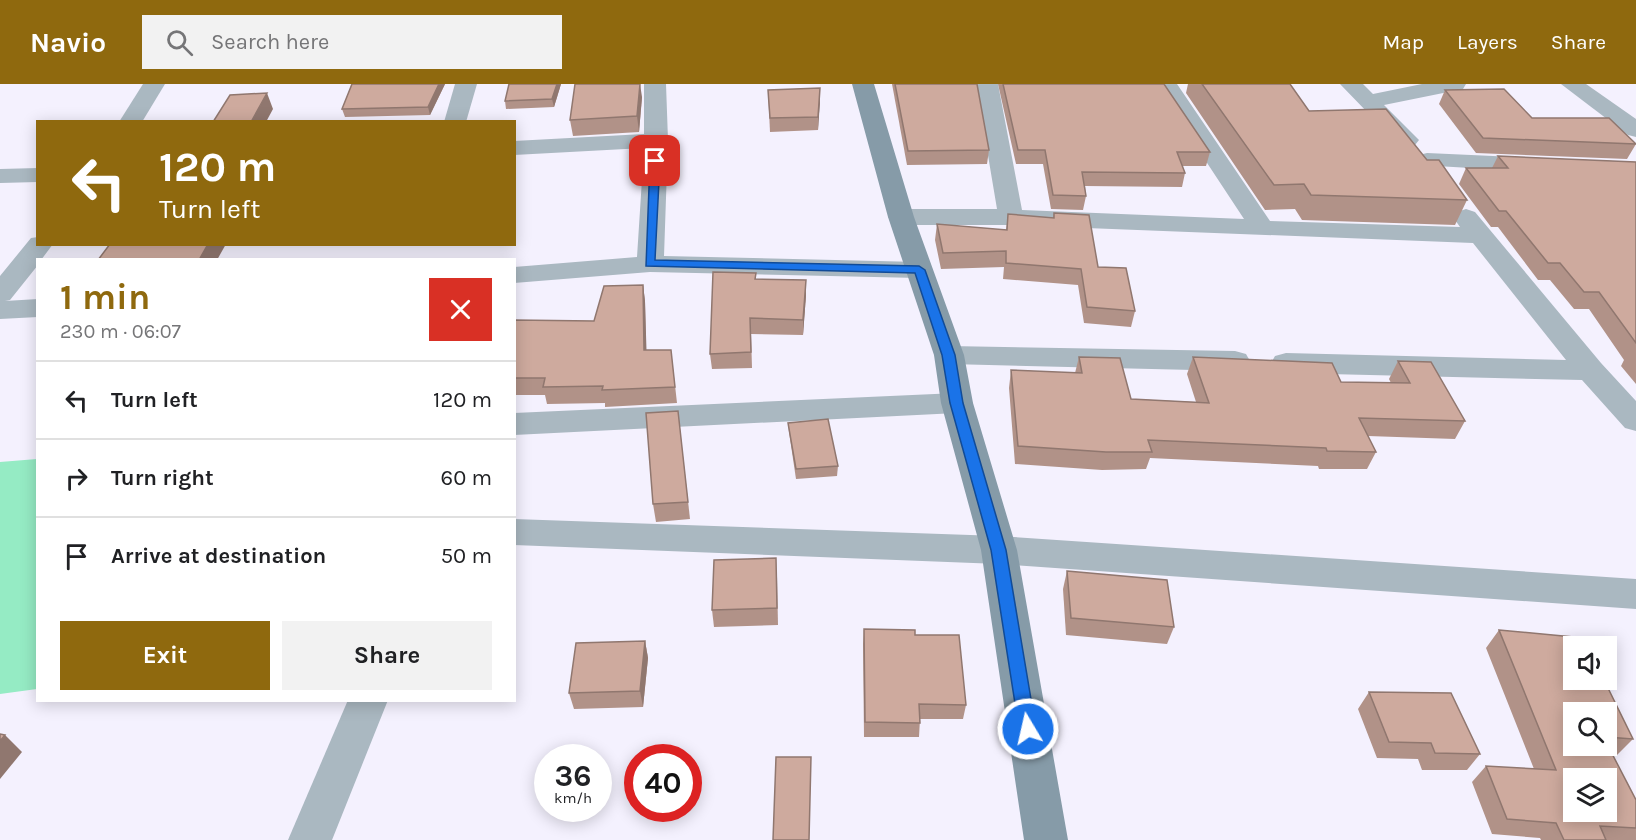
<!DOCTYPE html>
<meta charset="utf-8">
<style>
:root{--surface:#fff;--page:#f2f2f2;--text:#202124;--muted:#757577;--line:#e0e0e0;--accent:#8f690e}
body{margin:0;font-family:Karla,sans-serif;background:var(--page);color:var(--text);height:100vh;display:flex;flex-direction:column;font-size:22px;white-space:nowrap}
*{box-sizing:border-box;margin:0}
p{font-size:20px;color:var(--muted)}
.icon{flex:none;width:33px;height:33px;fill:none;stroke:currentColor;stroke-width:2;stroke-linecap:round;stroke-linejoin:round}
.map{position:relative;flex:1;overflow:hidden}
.panel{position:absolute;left:36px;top:174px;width:480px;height:444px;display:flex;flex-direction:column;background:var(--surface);border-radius:0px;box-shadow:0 3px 15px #0003}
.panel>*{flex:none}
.top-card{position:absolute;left:36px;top:36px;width:480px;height:126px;border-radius:0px;box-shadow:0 3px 15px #0003;background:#8f690e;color:#fff;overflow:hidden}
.tools{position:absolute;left:1563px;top:552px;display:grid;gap:12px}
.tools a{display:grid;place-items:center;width:54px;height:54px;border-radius:0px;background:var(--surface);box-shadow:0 3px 15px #0003;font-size:30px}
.speed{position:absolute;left:534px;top:660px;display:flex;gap:12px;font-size:30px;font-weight:700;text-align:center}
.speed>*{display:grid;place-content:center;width:78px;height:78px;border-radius:50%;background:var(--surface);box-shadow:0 3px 15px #0003;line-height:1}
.speed small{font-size:15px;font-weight:400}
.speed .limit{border:9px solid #d22;background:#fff;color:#111}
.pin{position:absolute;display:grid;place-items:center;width:51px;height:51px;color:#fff;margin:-26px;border-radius:12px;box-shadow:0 3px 9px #0006}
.me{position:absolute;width:66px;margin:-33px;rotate:351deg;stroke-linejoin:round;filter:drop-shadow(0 0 4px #0008)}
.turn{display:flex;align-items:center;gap:21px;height:126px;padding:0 24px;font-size:27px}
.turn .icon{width:78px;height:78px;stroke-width:2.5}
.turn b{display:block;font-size:42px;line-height:51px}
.round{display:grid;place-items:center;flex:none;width:63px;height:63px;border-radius:0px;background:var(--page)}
.headline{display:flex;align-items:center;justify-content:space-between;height:102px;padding:0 24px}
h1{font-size:36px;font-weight:700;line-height:45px;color:var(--accent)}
.primary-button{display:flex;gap:12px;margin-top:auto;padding:12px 24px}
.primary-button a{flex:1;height:69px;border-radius:0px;background:var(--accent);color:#fff;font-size:24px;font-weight:700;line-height:69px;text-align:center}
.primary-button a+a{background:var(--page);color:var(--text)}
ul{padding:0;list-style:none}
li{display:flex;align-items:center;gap:18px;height:78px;padding:0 24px;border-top:2px solid var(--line)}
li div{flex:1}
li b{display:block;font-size:22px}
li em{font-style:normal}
header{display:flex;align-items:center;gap:36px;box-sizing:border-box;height:84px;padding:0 30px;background:var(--accent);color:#fff}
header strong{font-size:28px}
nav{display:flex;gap:33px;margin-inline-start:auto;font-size:21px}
.search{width:420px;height:54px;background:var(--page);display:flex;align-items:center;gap:15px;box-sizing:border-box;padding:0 21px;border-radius:0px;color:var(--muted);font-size:22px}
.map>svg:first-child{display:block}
.green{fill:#95ebc4}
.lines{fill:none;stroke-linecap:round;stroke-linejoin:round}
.street{fill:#aab8c1;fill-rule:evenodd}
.secondary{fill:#869ba8;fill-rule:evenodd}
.wall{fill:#b19288;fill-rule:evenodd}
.shaded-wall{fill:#90776f}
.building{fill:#ceaa9e;stroke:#90776f;stroke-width:1.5;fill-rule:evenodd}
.route{fill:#1a73e8;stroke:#114b97;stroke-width:1.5}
</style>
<header>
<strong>Navio</strong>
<div class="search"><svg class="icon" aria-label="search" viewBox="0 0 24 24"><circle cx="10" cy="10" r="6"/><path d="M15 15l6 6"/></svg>Search here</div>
<nav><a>Map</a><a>Layers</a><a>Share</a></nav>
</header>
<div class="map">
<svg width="1636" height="756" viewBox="0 0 1636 756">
<rect width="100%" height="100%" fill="#f4f1fe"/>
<path class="green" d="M37 375V605L0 610V378Z"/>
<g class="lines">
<g class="street">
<path d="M143 0H165L142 38H119Z"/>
<path d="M455 0H477L466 38H444Z"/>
<path d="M644 0H666L668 56 664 172 919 178 929 180 933 186 929 192 919 194 650 188 514 199V183L637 173 644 64 514 71V57L644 50Z"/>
<path d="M976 0H998L1022 126 1244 135 1155 0H1177L1270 137 1460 143 1453 133 1457 128 1466 125 1475 128 1601 279 1636 317V347L1625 344 1582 296 1286 289 1275 286 1271 279 1275 272 1286 269 1566 276 1473 159 1011 141H901L892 138 888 133 892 128 901 125H997Z"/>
<path d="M1340 0H1363L1373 10 1422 0H1466L1463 5 1384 21 1419 56 1415 61 1407 63 1399 61Z"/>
<path d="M1561 0H1586L1636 35V53L1628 51Z"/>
<path d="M1427 69 1539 74 1547 76 1551 81 1547 86 1539 88 1419 81 1415 76 1419 71Z"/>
<path d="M38 84V98L0 99V85Z"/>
<path d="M38 153V160H53L41 176H38V181L10 216 5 217 38 215V233L0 235V192L31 154Z"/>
<path d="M949 262 1235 267 1246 270 1250 277 1246 284 1235 287 949 280 939 278 934 271 939 264Z"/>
<path d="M957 309 968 312 973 319 968 326 957 329 514 351V329Z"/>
<path d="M514 435 999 452 1636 495V525L999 480 514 461Z"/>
<path d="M348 616H388L332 756H288Z"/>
</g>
<path class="secondary" d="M852 0H874L914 133 964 271 973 319 1017 466 1068 756H1024L981 466 941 319 934 271 888 133Z"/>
</g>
<g class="wall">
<path d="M352 0H445L430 31 345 33 342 25Z"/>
<path d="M509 0H561L554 23 506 25 505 17Z"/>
<path d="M892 0H977L989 66 987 80 907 81Z"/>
<path d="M998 0H1164L1210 68 1206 82H1182L1185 89 1182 103 1085 102 1086 112 1083 126 1051 125 1043 80H1016Z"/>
<path d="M1188 0H1290L1309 27 1427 76 1467 116 1455 141 1302 136 1295 125 1265 126 1186 9Z"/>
<path d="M820 4 818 46 770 48 768 6Z"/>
<path d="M1445 6 1532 34 1636 60 1627 75 1476 69 1439 20Z"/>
<path d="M642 13 639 48 573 52 570 36Z"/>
<path d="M1498 72 1636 78V300L1621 282 1624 276 1589 225H1574L1550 196H1538L1498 143H1491L1459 100 1466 84H1492Z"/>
<path d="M1054 129 1098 183 1135 227 1131 243 1084 239 1078 201 1003 195 1004 183 941 185 935 156 937 140 1006 146 1008 130 1053 134Z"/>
<path d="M756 189V195L806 211 803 251 751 250 752 284 712 285 710 270Z"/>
<path d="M643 201 645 217 646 266H671L677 319 605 323V319L547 320 545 311H514V236L594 237Z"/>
<path d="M1079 273 1131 315 1196 318 1187 290 1193 273 1341 298 1391 299 1389 295 1398 277 1465 337 1455 355 1368 352 1376 368 1367 385H1319L1318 382 1150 374 1146 385 1102 386 1015 380 1009 304 1011 286 1075 289Z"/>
<path d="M678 327 690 435 656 438 653 420Z"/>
<path d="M788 339 838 382 837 392 796 395 789 348Z"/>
<path d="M1067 487 1174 543 1167 560 1066 551 1063 505Z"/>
<path d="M777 492 778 541 714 543 712 526Z"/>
<path d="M864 545 915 551 966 621 963 635H920L919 653H864L863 560Z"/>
<path d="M1499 546 1584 554 1589 562H1574V596H1604L1633 655 1616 672H1613L1636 716V756H1541L1540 754 1492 750 1472 698 1486 682 1534 685 1486 564ZM1574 628H1606V662H1574ZM1574 694H1606V728H1574Z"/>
<path d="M645 557 648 574 643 623 574 625 569 609Z"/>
<path d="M1369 608 1480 670 1467 686H1422L1418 675 1377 674 1358 625Z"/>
</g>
<g class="shaded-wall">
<path d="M439 0H445L430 31 428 23Z"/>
<path d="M557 0H561L554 23 552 15Z"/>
<path d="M640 0 642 13 639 48 637 32Z"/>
<path d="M820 4V18L818 46V33Z"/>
<path d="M267 9 273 25 266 38H251Z"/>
<path d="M208 160H226L217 176H199Z"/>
<path d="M806 196V211L803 251V236Z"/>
<path d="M643 201 645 217 647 283 644 266Z"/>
<path d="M645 557 648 574 643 623 640 607Z"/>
<path d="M5 651 22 668 0 695V657Z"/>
</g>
<g class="building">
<path d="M352 0H439L428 23 342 25Z"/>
<path d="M509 0H557L552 15 505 17Z"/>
<path d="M575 0H640L637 32 570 36Z"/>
<path d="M895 0H977L989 66 908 67Z"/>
<path d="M1003 0H1164L1210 68H1177L1185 89 1082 88 1086 112 1053 111 1045 66H1018Z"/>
<path d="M1202 0H1290L1309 27 1386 25 1427 76H1439L1467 116 1311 111 1304 100 1274 101Z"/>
<path d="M820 4 818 33 770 34 768 6Z"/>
<path d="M1504 5 1532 34H1609L1636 60 1483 54 1445 6Z"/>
<path d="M267 9 251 38H213L230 11Z"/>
<path d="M1498 72 1636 78V259L1599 208H1584L1560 179H1548L1506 127H1499L1466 84H1508Z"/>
<path d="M1054 129 1089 131 1098 183 1126 184 1135 227 1087 223 1081 185 1006 179V167L943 169 937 140 1007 146 1008 130 1054 134Z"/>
<path d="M110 160H208L199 176H98Z"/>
<path d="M713 188 756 189 755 195 806 196 803 236 750 234 751 268 710 270Z"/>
<path d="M643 201 644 266H671L675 303 602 306 603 302 543 303 545 294H514V236L594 237 604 202Z"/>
<path d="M1079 273 1120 274 1131 315 1209 319 1193 273 1332 279 1341 298 1410 299 1398 277 1431 278 1465 337 1359 334 1376 368 1327 367 1326 364 1148 356 1152 368H1106L1018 362 1011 286 1082 289Z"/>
<path d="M678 327 688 418 653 420 646 329Z"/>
<path d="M828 335 838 382 796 385 788 339Z"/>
<path d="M776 474 777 524 712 526 714 476Z"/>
<path d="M1067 487 1167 496 1174 543 1071 534Z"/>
<path d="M864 545 915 546V551H959L966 621 919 620 920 639 865 638Z"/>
<path d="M1499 546 1584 554 1589 562H1574V596H1604L1633 655 1606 653V628H1574V662H1606V658L1636 716V744L1600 742 1606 756H1564L1556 739 1507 735 1486 682 1556 686ZM1574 694H1606V728H1574Z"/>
<path d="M645 557 640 607 569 609 576 559Z"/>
<path d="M1369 608 1451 609 1480 670 1435 669 1431 659 1389 658Z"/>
<path d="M0 650 5 651 0 657Z"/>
<path d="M776 673H811L809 756H773Z"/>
</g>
<path class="route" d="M655 74 660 77 655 176 919 182 925 186 955 271 963 319 1006 466 1036 645 1034 650 1028 652 1021 650 1019 645 991 466 950 319 942 271 915 189 646 182 650 77Z"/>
</svg>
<div class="tools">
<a><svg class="icon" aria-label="sound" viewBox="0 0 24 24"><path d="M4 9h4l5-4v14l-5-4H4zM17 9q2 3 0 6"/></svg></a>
<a><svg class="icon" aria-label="search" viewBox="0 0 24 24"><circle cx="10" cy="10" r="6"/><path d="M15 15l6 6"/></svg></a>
<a><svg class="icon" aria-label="layers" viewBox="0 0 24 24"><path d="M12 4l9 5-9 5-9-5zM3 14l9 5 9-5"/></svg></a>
</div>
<div class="speed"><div>36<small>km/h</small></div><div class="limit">40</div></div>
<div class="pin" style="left:655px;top:77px;background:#d93025"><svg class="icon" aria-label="arrive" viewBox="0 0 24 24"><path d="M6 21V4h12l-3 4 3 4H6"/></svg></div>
<svg class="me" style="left:1028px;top:645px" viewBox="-20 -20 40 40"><circle r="17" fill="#1a73e8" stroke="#fff" stroke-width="3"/><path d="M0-11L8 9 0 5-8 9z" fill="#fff"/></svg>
<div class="top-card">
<div class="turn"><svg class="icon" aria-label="left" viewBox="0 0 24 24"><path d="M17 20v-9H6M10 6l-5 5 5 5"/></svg><div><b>120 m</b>Turn left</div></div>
</div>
<section class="panel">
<div class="headline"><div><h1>1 min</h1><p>230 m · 06:07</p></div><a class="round" style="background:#d93025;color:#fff"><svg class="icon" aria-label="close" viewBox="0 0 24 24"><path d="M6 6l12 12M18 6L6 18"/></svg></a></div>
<ul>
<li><svg class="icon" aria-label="left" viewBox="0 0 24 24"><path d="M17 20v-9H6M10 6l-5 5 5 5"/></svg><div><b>Turn left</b></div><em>120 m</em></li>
<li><svg class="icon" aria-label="right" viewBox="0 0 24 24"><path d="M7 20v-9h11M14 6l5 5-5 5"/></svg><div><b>Turn right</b></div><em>60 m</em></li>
<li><svg class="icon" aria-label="arrive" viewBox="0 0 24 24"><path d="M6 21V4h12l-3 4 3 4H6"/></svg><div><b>Arrive at destination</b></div><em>50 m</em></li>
</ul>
<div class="primary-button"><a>Exit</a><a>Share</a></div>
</section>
</div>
